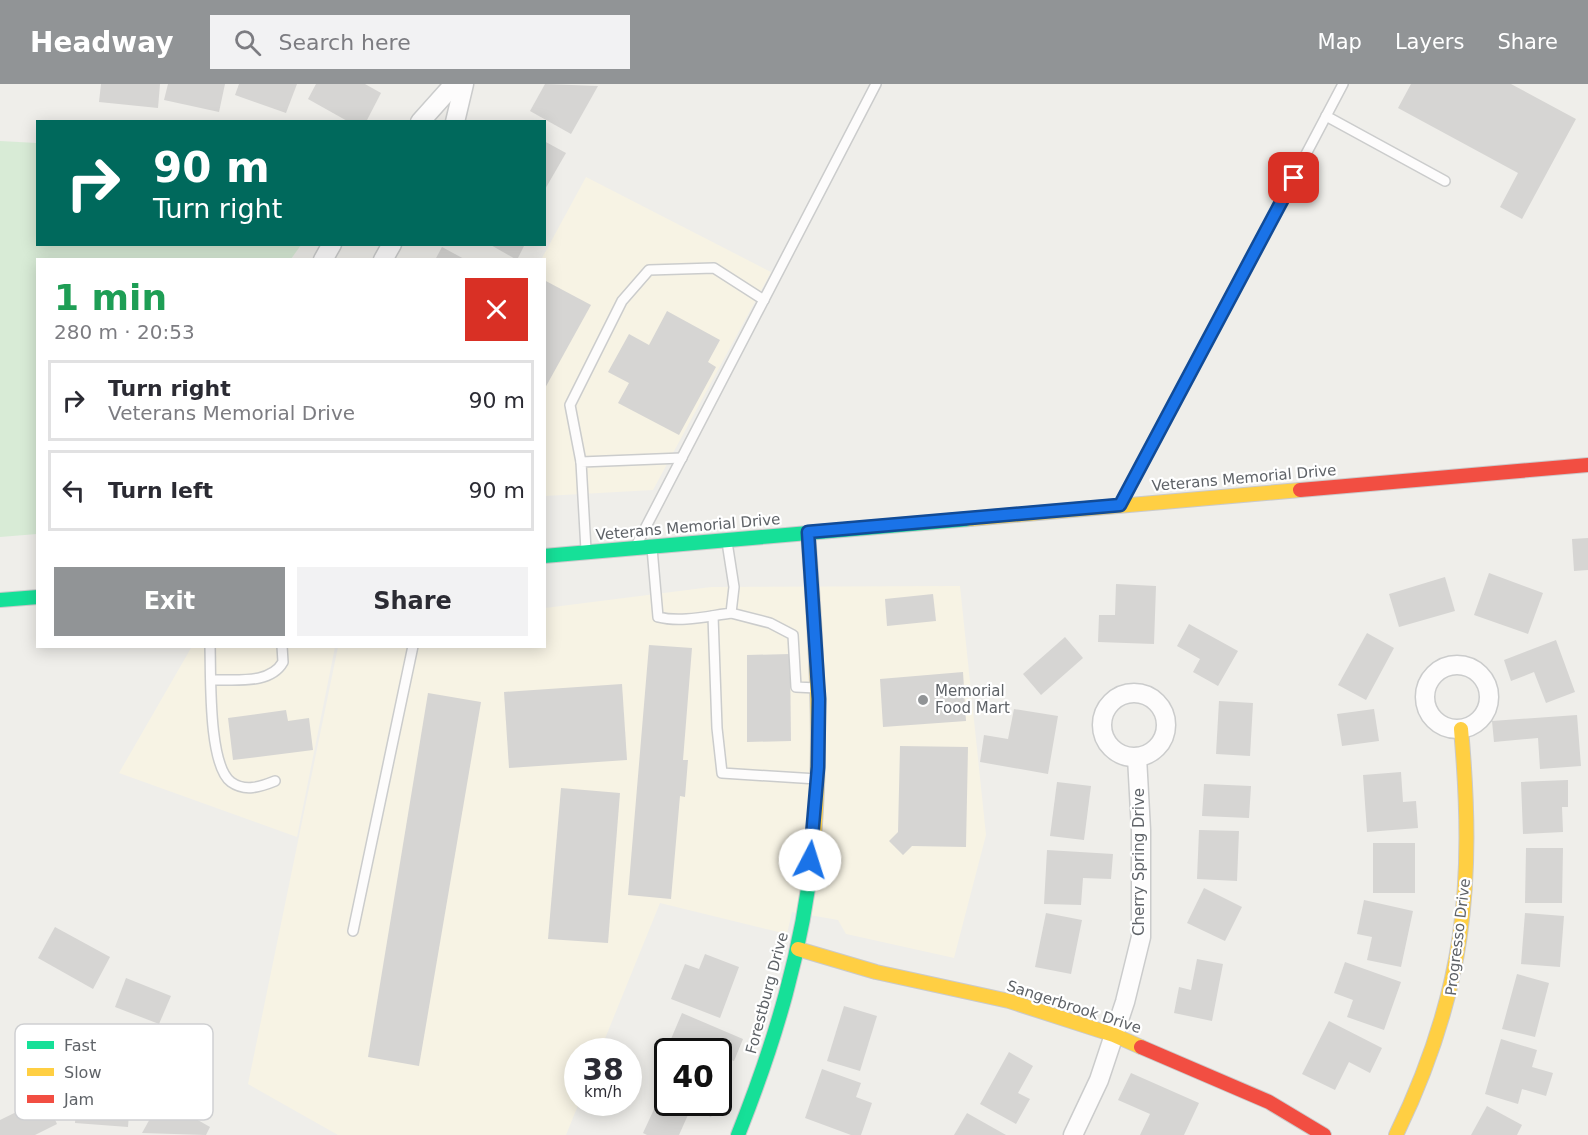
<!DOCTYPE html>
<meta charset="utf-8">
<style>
:root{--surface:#fff;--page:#f2f2f3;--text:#2b2b33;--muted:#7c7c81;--line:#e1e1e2;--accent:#919496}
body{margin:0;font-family:"DejaVu Sans",sans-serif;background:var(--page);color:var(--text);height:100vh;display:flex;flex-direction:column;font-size:22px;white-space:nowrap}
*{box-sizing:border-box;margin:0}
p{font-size:20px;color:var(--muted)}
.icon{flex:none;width:33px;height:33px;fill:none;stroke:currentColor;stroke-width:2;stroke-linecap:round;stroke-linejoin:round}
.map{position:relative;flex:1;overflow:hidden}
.details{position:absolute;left:36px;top:174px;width:510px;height:390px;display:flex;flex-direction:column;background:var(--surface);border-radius:0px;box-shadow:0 3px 15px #0003}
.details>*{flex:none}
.top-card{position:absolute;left:36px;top:36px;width:510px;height:126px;border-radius:0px;box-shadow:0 3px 15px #0003;background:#00695c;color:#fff;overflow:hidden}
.speed{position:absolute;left:564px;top:954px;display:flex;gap:12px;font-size:30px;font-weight:700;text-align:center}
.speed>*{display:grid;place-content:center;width:78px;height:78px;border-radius:50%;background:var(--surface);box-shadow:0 3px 15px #0003;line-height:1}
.speed small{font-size:15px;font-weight:400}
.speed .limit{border:3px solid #111;border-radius:9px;background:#fff;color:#111}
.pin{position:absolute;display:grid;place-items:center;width:51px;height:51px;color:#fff;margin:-26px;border-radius:12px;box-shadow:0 3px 9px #0006}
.me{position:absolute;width:66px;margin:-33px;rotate:5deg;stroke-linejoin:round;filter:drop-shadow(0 0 4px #0008)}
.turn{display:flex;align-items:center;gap:21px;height:126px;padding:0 18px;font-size:27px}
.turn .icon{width:78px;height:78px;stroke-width:2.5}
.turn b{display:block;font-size:42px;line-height:51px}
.round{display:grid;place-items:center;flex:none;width:63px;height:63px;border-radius:0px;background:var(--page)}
.headline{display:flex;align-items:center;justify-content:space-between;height:102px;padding:0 18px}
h1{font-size:36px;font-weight:600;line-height:45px;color:#1e9e55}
.action{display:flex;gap:12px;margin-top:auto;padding:12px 18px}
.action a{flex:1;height:69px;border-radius:0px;background:var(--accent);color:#fff;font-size:24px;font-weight:600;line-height:69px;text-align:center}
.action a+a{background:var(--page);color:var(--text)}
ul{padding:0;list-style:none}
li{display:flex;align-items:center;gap:18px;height:81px;margin:0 12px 9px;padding:0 6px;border:3px solid var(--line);border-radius:0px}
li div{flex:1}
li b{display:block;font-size:22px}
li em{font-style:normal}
header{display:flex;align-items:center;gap:36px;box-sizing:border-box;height:84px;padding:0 30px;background:var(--accent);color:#fff}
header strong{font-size:28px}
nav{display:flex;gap:33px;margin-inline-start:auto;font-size:21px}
.search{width:420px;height:54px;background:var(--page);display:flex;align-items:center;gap:15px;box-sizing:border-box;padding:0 21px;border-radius:0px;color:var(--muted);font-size:22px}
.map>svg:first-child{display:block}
.commercial{fill:#f7f3e4}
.green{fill:#d8ebd6}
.building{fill:#d6d5d3}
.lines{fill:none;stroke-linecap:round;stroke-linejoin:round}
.lane-casing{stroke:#cbcccc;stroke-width:12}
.street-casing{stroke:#cbcccc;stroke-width:21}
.fast-casing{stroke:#cacacb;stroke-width:16}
.slow-casing{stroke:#cacacb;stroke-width:16}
.jam-casing{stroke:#cacacb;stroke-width:16}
.lane{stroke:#fdfcfc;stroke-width:9}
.street{stroke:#fdfcfc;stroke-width:18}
.fast{stroke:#16e098;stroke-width:14}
.slow{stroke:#ffcf43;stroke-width:14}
.jam{stroke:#f24e42;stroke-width:14}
.route-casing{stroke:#114b97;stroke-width:15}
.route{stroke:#1a73e8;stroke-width:10}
.poi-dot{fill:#919496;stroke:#fff;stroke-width:2}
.labels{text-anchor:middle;stroke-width:4.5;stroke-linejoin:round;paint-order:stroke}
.street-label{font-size:15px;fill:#5f6368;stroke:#fff}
.poi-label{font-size:15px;fill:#5f6368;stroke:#fff;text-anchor:start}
.key{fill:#fff;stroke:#cfd0d2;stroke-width:1.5}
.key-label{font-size:16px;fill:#5f6368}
</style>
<header>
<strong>Headway</strong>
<div class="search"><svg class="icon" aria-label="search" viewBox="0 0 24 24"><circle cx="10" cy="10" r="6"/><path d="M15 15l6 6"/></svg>Search here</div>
<nav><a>Map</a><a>Layers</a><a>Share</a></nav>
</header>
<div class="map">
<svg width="1588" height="1051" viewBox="0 0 1588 1051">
<rect width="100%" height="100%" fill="#efeeea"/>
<g class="commercial">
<path d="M586 93 771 188 653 406 545 412 544 176H541Z"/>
<path d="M960 502 986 751 954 874 846 850 838 836 792 828 787 850 660 819 600 967 578 968 579 1019 566 1051H338L248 1000 338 563 544 562 545 524 711 503Z"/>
<path d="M335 563 297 753 119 689 191 564Z"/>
</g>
<path class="green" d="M0 57 37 59 38 160 301 161 291 175 38 176 37 450 0 453Z"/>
<g class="building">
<path d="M101 0H160L158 24 99 18Z"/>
<path d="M168 0H225L219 28 164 16Z"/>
<path d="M239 0H297L286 29 235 11Z"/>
<path d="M316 0H365L381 9 366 38H349L308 15Z"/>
<path d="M545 0 598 2 571 50 530 27Z"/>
<path d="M1411 0H1511L1576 35 1522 135 1500 123 1518 89 1398 24Z"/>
<path d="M544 57 566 69 544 107Z"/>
<path d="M489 160H525L517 176Z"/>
<path d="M442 163 466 176H435Z"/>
<path d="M544 196 591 221 544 306Z"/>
<path d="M667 227 720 256 708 278 716 283 679 351 618 319 629 299 608 288 629 250 649 261Z"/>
<path d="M1588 454V486L1574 487 1572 455Z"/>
<path d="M1489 489 1543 509 1528 550 1474 531Z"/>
<path d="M1445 493 1455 527 1399 543 1389 510Z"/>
<path d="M1116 500 1156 502 1154 560 1098 558 1099 531H1115Z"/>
<path d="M933 510 936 537 887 542 885 515Z"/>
<path d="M1189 540 1238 567 1218 602 1193 588 1200 575 1177 562Z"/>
<path d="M1367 549 1394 564 1366 616 1338 601Z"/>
<path d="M1065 553 1083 574 1041 611 1023 590Z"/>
<path d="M1556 556 1575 608 1546 619 1534 588 1511 597 1504 576Z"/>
<path d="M649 561 692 564 683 676H688L685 713 680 712 671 815 628 811Z"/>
<path d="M790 570 791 657 747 658V571Z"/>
<path d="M963 588 966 637 883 643 880 595Z"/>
<path d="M622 600 627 676 509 684 504 608Z"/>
<path d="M428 609 481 618 419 982 368 973Z"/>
<path d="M1219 617 1253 619 1250 672 1216 670Z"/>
<path d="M1014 625 1058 632 1048 690 980 678 984 651 1008 655Z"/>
<path d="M1374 625 1379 657 1342 662 1337 630Z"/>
<path d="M286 626 288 637 309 634 313 666 233 676 228 634Z"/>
<path d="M1577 631 1581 682 1540 685 1538 654 1494 658 1492 637Z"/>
<path d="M900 662 968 663 966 763 912 762 903 771 889 757 898 748Z"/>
<path d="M1401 688 1403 718 1416 717 1418 744 1367 748 1363 691Z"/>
<path d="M1568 696V723H1562L1563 748 1523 750 1521 698Z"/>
<path d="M1057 698 1091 702 1084 756 1050 752Z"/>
<path d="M1204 700 1251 702 1249 734 1202 732Z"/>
<path d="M561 704 620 709 608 859 548 855Z"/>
<path d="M1199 746 1239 747 1237 797 1197 795Z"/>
<rect x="1373" y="759" width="42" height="50"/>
<path d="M1526 764H1563L1562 819H1525Z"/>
<path d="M1047 766 1113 770 1111 795 1083 794 1081 821 1044 820Z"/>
<path d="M1204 804 1242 823 1225 857 1187 839Z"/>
<path d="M1364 816 1413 827 1401 883 1367 876 1372 853 1357 850Z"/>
<path d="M1046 829 1082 836 1071 890 1035 883Z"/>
<path d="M1525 829 1564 832 1560 883 1521 880Z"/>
<path d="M55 843 110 873 93 905 38 874Z"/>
<path d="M705 870 739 883 720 934 671 915 685 880 699 885Z"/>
<path d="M1197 875 1223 880 1212 937 1174 929 1179 903 1191 906Z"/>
<path d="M1345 878 1401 898 1384 946 1347 933 1353 916 1334 909Z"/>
<path d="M1517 890 1549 899 1535 953 1502 945Z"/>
<path d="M126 894 171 912 159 940 115 923Z"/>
<path d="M844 922 877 932 860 987 827 977Z"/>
<path d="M682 929 743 955 734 977 718 971V968H668V985L660 981Z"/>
<path d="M1329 937 1382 964 1370 989 1349 978 1335 1006 1302 990Z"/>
<path d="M1501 955 1537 966 1532 983 1553 989 1546 1012 1522 1005 1518 1020 1485 1010Z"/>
<path d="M1009 968 1033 982 1018 1009 1030 1015 1016 1040 980 1020Z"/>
<path d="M822 985 861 999 856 1013 872 1019 861 1051H851L805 1034Z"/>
<path d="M79 986 132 990 128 1043 75 1039Z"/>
<path d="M1131 989 1199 1019 1184 1051H1140L1150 1030 1118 1016Z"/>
<path d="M668 995V1018L717 1020 711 1033 691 1024 679 1051H647L643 1049Z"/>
<path d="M45 1014 57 1040 35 1051H0V1036Z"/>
<path d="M161 1015 210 1043 206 1051 142 1049Z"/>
<path d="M1487 1022 1522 1041 1517 1051H1471Z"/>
<path d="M967 1029 1006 1051H954Z"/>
</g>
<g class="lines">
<g class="lane-casing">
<g id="lane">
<path d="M1326 32 1445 97"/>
<path d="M581 378 570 321 622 217 649 186 714 184 764 216"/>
<path d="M1123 417 1343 0"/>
<path d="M637 460 876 0"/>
<path d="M652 464 658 533C681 539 708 532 731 529L734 503 727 458"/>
<path d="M586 466 581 378 682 374"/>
<path d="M731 529 770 539 793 551 796 603 816 604"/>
<path d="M713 532 717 644 722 689 817 695"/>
<path d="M210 562C211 591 208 681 231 698 245 708 260 703 275 697"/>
<path d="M212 596C235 595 270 601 283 578L282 562"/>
<path d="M353 847 413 562"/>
</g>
</g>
<g class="street-casing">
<g id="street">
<path d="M420 38 454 0"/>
<path d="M455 38 464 0"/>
<path d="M323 176 332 160"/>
<path d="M383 176 392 160"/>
<circle cx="1457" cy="613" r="32"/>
<circle cx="1134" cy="641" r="32"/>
<path d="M1073 1051 1099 996 1125 918 1141 853V746L1137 673"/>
</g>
</g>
<g class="fast-casing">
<g id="fast">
<path d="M544 472 970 435"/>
<path d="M0 516 38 513"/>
<path d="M738 1051C775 958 803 865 813 765"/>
</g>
</g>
<g class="slow-casing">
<g id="slow">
<path d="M970 435 1300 406"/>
<path d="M808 449C816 555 823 659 813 765"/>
<path d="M798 865 876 888 1009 917 1114 951 1141 963"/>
<path d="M1396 1051C1465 909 1475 801 1461 645"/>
</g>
</g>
<g class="jam-casing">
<g id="jam">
<path d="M1300 406 1588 381"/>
<path d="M1141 963 1269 1018 1324 1051"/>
</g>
</g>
<use href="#lane" class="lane"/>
<use href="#street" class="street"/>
<use href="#fast" class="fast"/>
<use href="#slow" class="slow"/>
<use href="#jam" class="jam"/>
</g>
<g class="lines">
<g class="route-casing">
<path id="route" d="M810 776 818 683 819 615 808 448 1120 421 1294 94"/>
</g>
<use href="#route" class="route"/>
</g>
<circle class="poi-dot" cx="923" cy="616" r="6"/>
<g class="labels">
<g class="street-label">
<text transform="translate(1244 394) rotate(-5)" y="5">Veterans Memorial Drive</text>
<text transform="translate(688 443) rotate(-5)" y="5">Veterans Memorial Drive</text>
<text transform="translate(1139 778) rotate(-90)" y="5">Cherry Spring Drive</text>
<text transform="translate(1458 853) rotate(-83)" y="5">Progresso Drive</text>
<text transform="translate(767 909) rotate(-75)" y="5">Forestburg Drive</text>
<text transform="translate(1074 923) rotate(18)" y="5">Sangerbrook Drive</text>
</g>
<g class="poi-label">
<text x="935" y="612">Memorial<tspan x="935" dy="17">Food Mart</tspan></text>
</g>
</g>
<rect x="15" y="940" width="198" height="96" rx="9" class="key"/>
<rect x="27" y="957" width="27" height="8" fill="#16e098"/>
<rect x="27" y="984" width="27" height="8" fill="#ffcf43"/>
<rect x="27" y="1011" width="27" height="8" fill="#f24e42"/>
<g class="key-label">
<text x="64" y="967">Fast</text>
<text x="64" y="994">Slow</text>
<text x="64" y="1021">Jam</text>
</g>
</svg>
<div class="speed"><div>38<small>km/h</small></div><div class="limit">40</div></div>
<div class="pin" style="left:1294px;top:94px;background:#d93025"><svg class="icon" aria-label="arrive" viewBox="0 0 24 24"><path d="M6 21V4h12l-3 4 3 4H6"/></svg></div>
<svg class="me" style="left:810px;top:776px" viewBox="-20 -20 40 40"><circle r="19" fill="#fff"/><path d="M0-13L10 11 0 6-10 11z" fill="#1a73e8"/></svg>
<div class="top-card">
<div class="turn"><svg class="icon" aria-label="right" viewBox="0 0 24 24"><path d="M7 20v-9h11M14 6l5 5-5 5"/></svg><div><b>90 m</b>Turn right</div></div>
</div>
<section class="details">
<div class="headline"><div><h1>1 min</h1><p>280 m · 20:53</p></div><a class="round" style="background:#d93025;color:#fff"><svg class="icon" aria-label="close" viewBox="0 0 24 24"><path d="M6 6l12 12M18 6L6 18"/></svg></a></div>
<ul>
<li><svg class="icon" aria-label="right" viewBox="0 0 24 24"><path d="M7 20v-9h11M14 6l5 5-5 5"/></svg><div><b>Turn right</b><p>Veterans Memorial Drive</p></div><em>90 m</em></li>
<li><svg class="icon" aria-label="left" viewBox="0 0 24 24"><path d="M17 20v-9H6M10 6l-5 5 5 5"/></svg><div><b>Turn left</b></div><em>90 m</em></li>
</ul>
<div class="action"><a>Exit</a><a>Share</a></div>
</section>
</div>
